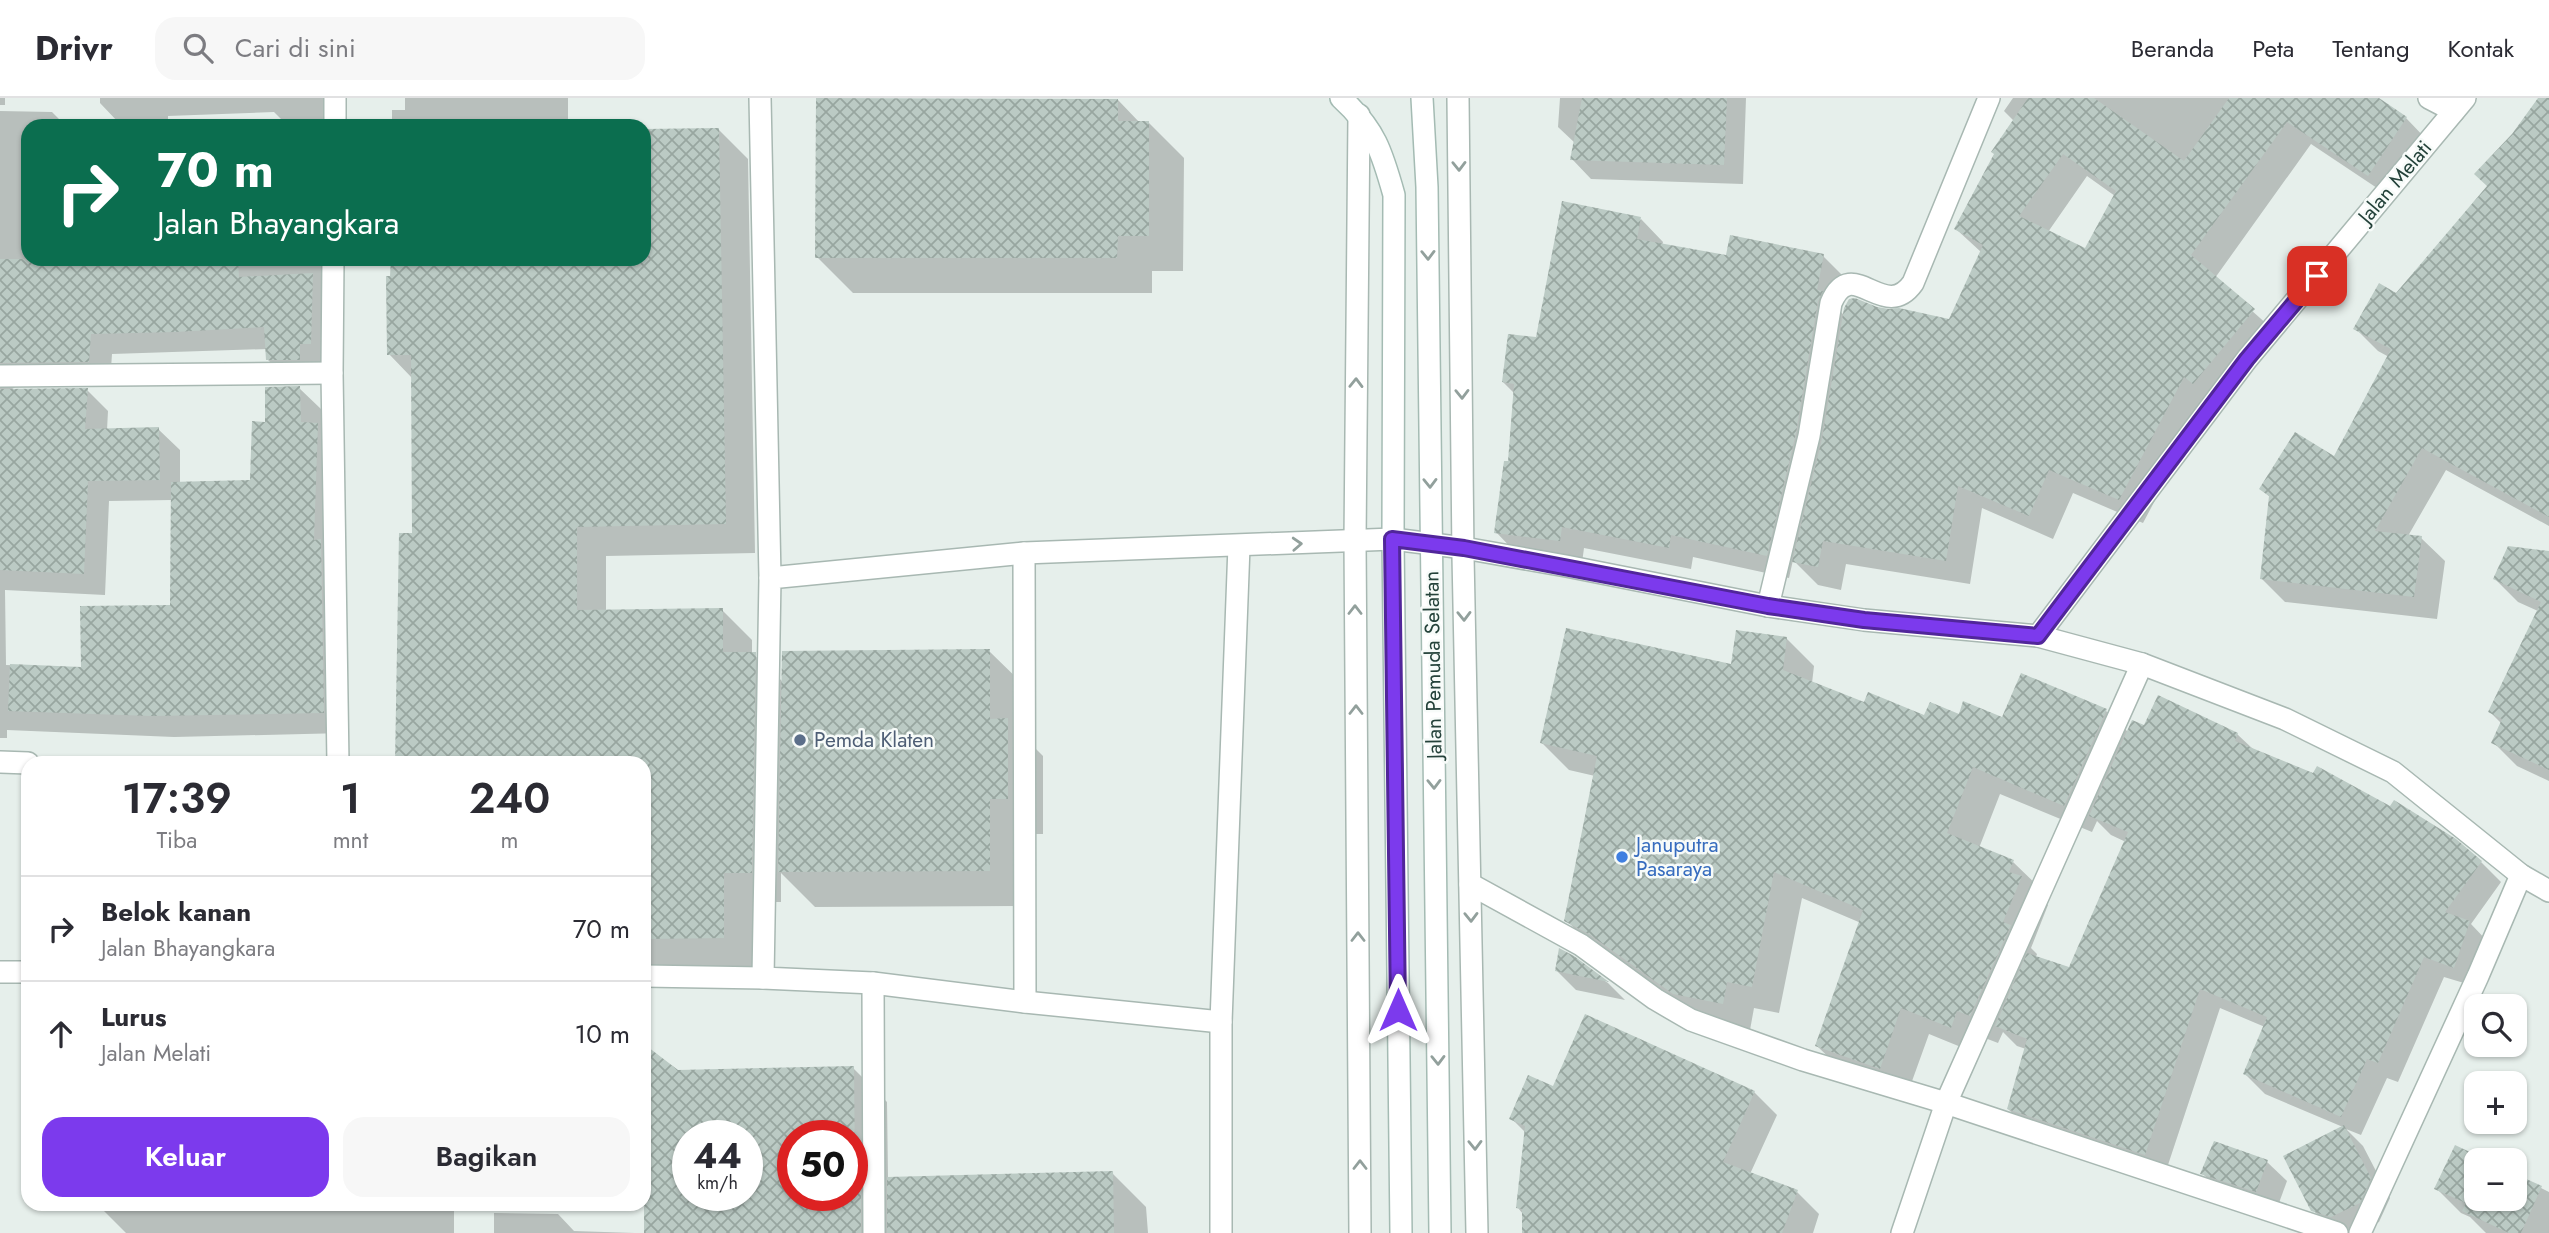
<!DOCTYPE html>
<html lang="id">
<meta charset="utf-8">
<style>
:root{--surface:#fff;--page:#f7f7f7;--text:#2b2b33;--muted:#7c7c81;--line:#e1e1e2;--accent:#7c3aed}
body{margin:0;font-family:Jost,sans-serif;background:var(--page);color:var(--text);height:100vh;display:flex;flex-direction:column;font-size:26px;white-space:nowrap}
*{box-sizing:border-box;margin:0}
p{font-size:23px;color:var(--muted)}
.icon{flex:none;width:38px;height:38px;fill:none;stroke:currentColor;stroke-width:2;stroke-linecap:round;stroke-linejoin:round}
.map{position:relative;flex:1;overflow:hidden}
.sheet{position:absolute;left:21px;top:658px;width:630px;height:455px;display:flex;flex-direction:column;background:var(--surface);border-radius:21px;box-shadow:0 2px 5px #0004}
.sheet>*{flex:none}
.hud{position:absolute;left:21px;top:21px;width:630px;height:147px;border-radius:21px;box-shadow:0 2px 5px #0004;background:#0b6e4f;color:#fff;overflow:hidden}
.fabs{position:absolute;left:2464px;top:896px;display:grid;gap:14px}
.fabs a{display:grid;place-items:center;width:63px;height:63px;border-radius:14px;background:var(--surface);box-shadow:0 2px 5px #0004;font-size:35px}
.speed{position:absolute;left:672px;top:1022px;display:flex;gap:14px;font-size:35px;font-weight:700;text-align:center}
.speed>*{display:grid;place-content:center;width:91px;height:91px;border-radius:50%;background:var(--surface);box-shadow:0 2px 5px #0004;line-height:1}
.speed small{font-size:18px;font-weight:400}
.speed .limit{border:10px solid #d22;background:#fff;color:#111}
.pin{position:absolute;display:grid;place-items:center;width:60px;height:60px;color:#fff;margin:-30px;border-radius:14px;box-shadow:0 4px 10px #0006}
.me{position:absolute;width:77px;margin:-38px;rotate:0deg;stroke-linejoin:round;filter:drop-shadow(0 0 5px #0008)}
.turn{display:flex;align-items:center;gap:24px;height:147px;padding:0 21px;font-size:32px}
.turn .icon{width:91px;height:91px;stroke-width:2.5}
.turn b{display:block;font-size:49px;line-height:60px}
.eta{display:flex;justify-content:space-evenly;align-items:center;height:119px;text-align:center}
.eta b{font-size:42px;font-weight:600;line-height:49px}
.primary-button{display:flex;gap:14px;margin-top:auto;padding:14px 21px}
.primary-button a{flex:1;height:80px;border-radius:21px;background:var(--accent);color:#fff;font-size:28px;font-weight:600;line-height:80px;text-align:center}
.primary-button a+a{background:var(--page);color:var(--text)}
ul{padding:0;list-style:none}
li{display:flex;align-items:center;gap:21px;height:105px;padding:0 21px;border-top:2px solid var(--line)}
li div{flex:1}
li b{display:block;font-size:26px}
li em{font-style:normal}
header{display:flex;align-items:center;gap:42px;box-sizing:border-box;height:98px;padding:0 35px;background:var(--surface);border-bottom:2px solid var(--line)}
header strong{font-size:33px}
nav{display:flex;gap:38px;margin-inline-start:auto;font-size:24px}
.search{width:490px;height:63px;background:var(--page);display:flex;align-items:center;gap:18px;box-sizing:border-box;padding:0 24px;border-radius:21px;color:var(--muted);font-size:26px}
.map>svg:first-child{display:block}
.shadow{fill:#0003;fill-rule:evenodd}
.building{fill:url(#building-cross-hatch);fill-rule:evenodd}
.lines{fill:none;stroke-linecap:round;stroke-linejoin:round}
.service-casing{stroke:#a8b8b2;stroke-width:24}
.minor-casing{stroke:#a8b8b2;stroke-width:24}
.tertiary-casing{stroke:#a8b8b2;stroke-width:24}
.secondary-casing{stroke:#a4bbb3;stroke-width:24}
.service{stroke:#fff;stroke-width:21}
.minor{stroke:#fff;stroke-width:21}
.tertiary{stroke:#fff;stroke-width:21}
.secondary{stroke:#fff;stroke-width:21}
.oneway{stroke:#92a09c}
.route-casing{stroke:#51269a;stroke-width:18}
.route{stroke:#7c3aed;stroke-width:12}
.service-dot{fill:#5c6f8a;stroke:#f7fbf9;stroke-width:2.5}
.shop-dot{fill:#3f7fe0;stroke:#f7fbf9;stroke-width:2.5}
.labels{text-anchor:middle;stroke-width:5;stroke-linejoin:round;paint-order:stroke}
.street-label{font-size:21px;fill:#24423a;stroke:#f7fbf9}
.service-label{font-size:21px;fill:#4e5e75;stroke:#f7fbf9;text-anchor:start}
.shop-label{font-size:21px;fill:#366cbe;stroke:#f7fbf9;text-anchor:start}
</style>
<header>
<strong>Drivr</strong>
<div class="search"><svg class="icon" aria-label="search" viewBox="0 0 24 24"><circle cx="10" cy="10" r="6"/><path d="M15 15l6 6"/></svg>Cari di sini</div>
<nav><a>Beranda</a><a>Peta</a><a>Tentang</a><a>Kontak</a></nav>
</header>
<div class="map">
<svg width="2549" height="1135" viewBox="0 0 2549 1135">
<defs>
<pattern id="building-cross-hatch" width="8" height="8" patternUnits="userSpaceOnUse" patternTransform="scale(1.75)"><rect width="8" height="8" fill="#bbcac4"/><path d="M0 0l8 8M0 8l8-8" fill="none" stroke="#98a6a0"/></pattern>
</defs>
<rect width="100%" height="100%" fill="#e6efeb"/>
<g class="shadow">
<rect x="0" y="0" width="5" height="7"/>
<path d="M100 0H326V22H282L274 14 168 18V24L119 25 100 5Z"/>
<path d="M405 0H568V28H392V12H405Z"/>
<path d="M1560 0H1746L1743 86 1591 81 1572 61 1575 45 1558 29Z"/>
<path d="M2013 0H2376L2406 20 2429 44 2392 100 2311 46 2215 180 2278 236 2209 301 2143 425 2073 395 2053 441 1982 410 1970 486 1846 466 1841 492 1818 487 1793 462 1789 480 1693 459 1691 471 1584 450 1582 465 1518 457 1496 434 1510 365 1515 296 1503 284 1641 121 1663 144 1662 148 1728 159 1823 158 1846 181 1839 212 1844 217 1877 211 1950 223 1981 154 1956 131 2014 23 2004 13ZM2087 78 2115 98 2086 152 2048 134Z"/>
<path d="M2540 0 2549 1V428L2446 372 2408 438 2421 440 2445 463 2437 521 2285 504 2261 480 2271 400 2261 391 2334 360 2389 259 2378 253 2355 230 2397 197 2489 88 2513 38Z"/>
<path d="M1118 2 1140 25H1149L1184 60 1183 173H1152V195H853L817 159Z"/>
<path d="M0 13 52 14 66 28H28V161H330L332 266 289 283 268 262 267 251 112 256 110 285H22L9 293 87 292 108 313 107 332 158 331 180 352V386L252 384 267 326 299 290 321 311V331L338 348 345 635 174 639 7 632V640H0ZM172 402V509L82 570 6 567 5 492 105 497 109 403Z"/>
<path d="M718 31 748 61 755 455 606 458V513L722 512 752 542V555L783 584 989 553 1025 588V640L1043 658V736H1024L1025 808 815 809 781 775V804H753V870H644V665H397L414 437 413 281 389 256 393 161H644V33Z"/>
<path d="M2549 454V683L2517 668 2494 645 2502 626 2490 614 2538 513 2518 504 2495 481Z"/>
<path d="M1787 541 1814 568 1812 585 1865 606 1925 619 1960 618 2003 621 2022 577 2106 613 2128 634 2145 629 2237 636 2254 652 2481 764 2501 784 2471 826 2489 845 2474 888 2444 879 2398 984 2387 980 2361 1037 2346 1031 2363 1048 2390 1100 2379 1124 2358 1135H2342L2333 1132 2313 1112 2343 1029 2265 996 2245 976 2265 929 2220 910 2165 1076 2029 1031 2008 1011 2026 951 2017 948 2003 934 1998 945 1985 940 1978 956 1929 936 1907 997 1845 975 1817 948 1861 825 1802 800 1779 915 1754 910 1750 932 1702 923 1594 850 1566 822 1595 678 1569 672 1542 645 1732 568ZM2000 696 2092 734 2097 723 2111 737 2126 744 2070 871 2036 859 2037 856 2031 850 2048 807 2038 797 2041 791 2013 764 1979 750Z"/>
<path d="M1560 853 1608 885 1625 902 1576 892 1557 873Z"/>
<path d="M644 949 677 974 853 970 887 1004 888 1080 1112 1075 1146 1109 1148 1135H700L644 1092ZM688 1038H747V1097H688ZM793 1038H852V1097H793Z"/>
<path d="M1554 990 1754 994 1777 1017 1750 1076 1797 1094 1819 1116 1813 1135H1523V1116L1518 1110 1526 1035 1511 1020Z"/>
<path d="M2456 1049 2483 1062H2476V1101H2515V1077L2549 1094V1135H2486L2470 1119 2461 1115 2437 1091Z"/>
<path d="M2267 1064 2287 1083 2276 1113 2222 1095 2202 1075Z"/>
<path d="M100 1106H454V1135H126L100 1109Z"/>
<path d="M494 1115 558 1116 574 1133 635 1135H494Z"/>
</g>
<g class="building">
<path d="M816 0 1118 1V23H1149V138H1118L1117 160H815Z"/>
<path d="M1582 0H1727L1724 67 1570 62Z"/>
<path d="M2028 0H2094L2184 63 2229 0H2379L2407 19 2368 78 2287 24 2191 157 2255 211 2193 286 2184 279 2119 402 2049 372 2029 418 1958 388 1946 463 1823 443 1818 469 1792 464 1822 341 1844 210 1849 201 1855 200 1877 209 1889 211 1899 210 1949 221 1983 147 1954 131 1994 56 1991 54ZM2063 56 2116 93 2085 150 2019 118Z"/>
<path d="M2538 0H2549V419L2422 350 2375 433 2422 438 2414 499 2260 481 2269 398 2259 391 2295 334 2334 358 2391 251 2353 231 2379 185 2396 195 2487 88 2474 76 2512 36Z"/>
<path d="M719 30 726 426 577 429V512L723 510V554H756L752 775H724V840L644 841V665H395L399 435H412L411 257H387L386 178H390L391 161H644V31Z"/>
<path d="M1562 103 1641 119 1637 141 1726 157 1730 137 1824 156 1817 192 1823 193 1818 203 1796 335 1767 458 1671 437 1669 450 1562 429 1560 443 1494 435 1504 363H1508L1514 286 1502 284 1508 236 1536 239Z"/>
<path d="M0 161H238L239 179 313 175 311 246H300V262H266L264 229 175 234 91 236 89 264 0 265Z"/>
<path d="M300 288 301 324 318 325 314 442 321 441 324 615 151 618 8 613 10 566 81 569 80 508 170 507 171 384 250 382 252 323 265 324V289Z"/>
<path d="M88 290 85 331 159 329 160 382 88 383 84 476 0 472V291Z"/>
<path d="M2508 448 2549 453V672L2491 645 2502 621 2488 614 2541 504 2493 481Z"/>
<path d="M1566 530 1731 566 1736 532 1787 539 1783 572 1864 604 1868 594 1924 617 1930 604 1959 616 1963 603 2002 619 2021 575 2107 611 2064 708 1973 669 1947 735 2014 762 2009 774 2022 778 2003 824 2011 827 1970 918 1957 913 1951 930 1901 910 1880 971 1815 948 1863 812 1774 774 1752 889 1727 884 1723 906 1673 896 1589 836 1564 823 1597 658 1540 645Z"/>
<path d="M990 551V621L1008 620V701H990V773L778 774 782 553Z"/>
<path d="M2158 597 2238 635 2235 643 2313 675 2317 668 2390 708 2394 702 2456 741 2482 763 2445 814 2470 823 2454 870 2424 859 2378 965 2367 961 2341 1019 2243 976 2267 919 2200 891 2145 1057 2007 1011 2027 941 1995 928 2027 855 2069 869 2128 734 2089 718 2132 622 2144 627Z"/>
<path d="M1559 850 1574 858 1609 884 1555 873Z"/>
<path d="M1585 916 1755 993 1723 1064 1798 1092 1782 1135H1522V1111L1516 1110 1525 1028 1509 1021 1528 977 1553 988Z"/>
<path d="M644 946 678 972 854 968 855 1079H861V1135H644ZM688 1038H747V1097H688ZM793 1038H852V1097H793Z"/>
<path d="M2344 1027 2371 1080 2360 1105 2331 1119 2311 1113 2283 1058Z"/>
<path d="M2214 1043 2268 1062 2256 1094 2200 1076Z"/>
<path d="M2455 1047 2487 1062H2476V1101H2515V1076L2542 1088 2521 1135H2509L2462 1113 2466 1105 2434 1091Z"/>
<path d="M1113 1073 1114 1135H887V1079Z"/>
</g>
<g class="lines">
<g class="service-casing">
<g id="service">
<path d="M760 0 770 480"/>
<path d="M1024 455 1025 904"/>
<path d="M644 878 763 880"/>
<path d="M873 885 874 1135"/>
<path d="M1221 924 1025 904 873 885 763 880 770 480 1024 455 1393 441"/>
<path d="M1221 1135V924L1239 448"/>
</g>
</g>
<g class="minor-casing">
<g id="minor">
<path d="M1458 0 1463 458 1477 1135"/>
<path d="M2429 0 2454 13"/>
<path d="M1359 17 1355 443 1360 1135"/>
<path d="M335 28V0"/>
<path d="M333 161 332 275 338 665"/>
<path d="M0 278 332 275"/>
<path d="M1768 508 1809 338 1831 205C1852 155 1884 226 1913 185L1989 0"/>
<path d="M2038 538 2142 566 2285 621 2393 674 2521 777 2549 793"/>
<path d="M0 664 28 665"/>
<path d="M1470 786 1581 847 1655 901 1691 922 1803 962 1946 1005 2337 1135"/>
<path d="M0 874H28"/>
<path d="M1902 1135 1946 1005 2142 566"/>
<path d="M2360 1135 2478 878 2521 777"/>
</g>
</g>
<g class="tertiary-casing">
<path id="tertiary" d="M1393 441 1464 450 1566 468 1768 508 1864 522 2038 538 2247 261 2465 0"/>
</g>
<g class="secondary-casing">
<g id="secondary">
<path d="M1341 0C1375 31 1382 54 1394 97L1393 441 1401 1135"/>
<path d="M1422 0 1427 89 1440 1135"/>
</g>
</g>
<use href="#service" class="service"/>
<use href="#minor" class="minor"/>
<use href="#tertiary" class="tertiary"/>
<use href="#secondary" class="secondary"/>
</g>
<defs><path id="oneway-chevron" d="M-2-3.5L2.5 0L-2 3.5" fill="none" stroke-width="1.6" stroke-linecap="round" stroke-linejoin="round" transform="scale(1.75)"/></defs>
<g class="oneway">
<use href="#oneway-chevron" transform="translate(1459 68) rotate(89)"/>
<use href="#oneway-chevron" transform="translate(1428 157) rotate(89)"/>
<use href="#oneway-chevron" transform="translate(1356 285) rotate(-89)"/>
<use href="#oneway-chevron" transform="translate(1462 296) rotate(89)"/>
<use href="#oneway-chevron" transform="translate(1430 385) rotate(89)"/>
<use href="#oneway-chevron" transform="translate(1297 446) rotate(-3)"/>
<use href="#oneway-chevron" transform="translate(1355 512) rotate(-90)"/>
<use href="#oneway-chevron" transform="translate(1464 518) rotate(89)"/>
<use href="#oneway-chevron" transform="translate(1356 612) rotate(-90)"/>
<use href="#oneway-chevron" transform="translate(1434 686) rotate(89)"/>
<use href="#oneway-chevron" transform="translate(1471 819) rotate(89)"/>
<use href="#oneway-chevron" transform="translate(1358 839) rotate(-90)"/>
<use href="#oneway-chevron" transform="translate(1438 962) rotate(89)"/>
<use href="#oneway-chevron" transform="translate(1475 1047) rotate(89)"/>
<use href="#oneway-chevron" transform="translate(1360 1067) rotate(-90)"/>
</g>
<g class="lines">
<g class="route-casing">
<path id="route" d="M1398 912 1392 441 1464 450 1768 508 1864 522 2038 538 2247 261 2317 178"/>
</g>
<use href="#route" class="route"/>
</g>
<circle class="service-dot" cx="800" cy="642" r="7"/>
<circle class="shop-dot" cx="1622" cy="759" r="7"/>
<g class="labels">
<g class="street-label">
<text transform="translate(2395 84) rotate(-50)" y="7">Jalan Melati</text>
<text transform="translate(1433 567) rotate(-91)" y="7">Jalan Pemuda Selatan</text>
</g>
<g class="service-label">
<text x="814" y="649">Pemda Klaten</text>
</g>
<g class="shop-label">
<text x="1636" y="754">Januputra<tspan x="1636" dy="24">Pasaraya</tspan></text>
</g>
</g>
</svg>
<div class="fabs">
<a><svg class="icon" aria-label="search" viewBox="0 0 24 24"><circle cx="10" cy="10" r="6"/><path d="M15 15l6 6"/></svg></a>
<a>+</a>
<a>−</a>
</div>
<div class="speed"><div>44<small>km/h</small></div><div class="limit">50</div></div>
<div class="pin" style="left:2317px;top:178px;background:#d93025"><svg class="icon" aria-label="arrive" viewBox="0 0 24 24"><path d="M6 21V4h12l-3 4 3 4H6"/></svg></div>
<svg class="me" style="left:1398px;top:912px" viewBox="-20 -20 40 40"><path d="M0-17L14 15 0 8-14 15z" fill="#7c3aed" stroke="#fff" stroke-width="4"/></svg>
<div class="hud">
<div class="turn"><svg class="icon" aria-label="right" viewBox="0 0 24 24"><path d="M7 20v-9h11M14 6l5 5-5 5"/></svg><div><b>70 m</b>Jalan Bhayangkara</div></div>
</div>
<section class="sheet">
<div class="eta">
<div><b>17:39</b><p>Tiba</p></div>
<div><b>1</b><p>mnt</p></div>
<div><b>240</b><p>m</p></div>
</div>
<ul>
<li><svg class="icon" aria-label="right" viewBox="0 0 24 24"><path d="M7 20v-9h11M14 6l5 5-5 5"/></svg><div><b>Belok kanan</b><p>Jalan Bhayangkara</p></div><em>70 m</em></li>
<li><svg class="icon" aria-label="ahead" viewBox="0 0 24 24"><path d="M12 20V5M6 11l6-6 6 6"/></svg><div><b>Lurus</b><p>Jalan Melati</p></div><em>10 m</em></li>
</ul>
<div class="primary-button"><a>Keluar</a><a>Bagikan</a></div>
</section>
</div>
